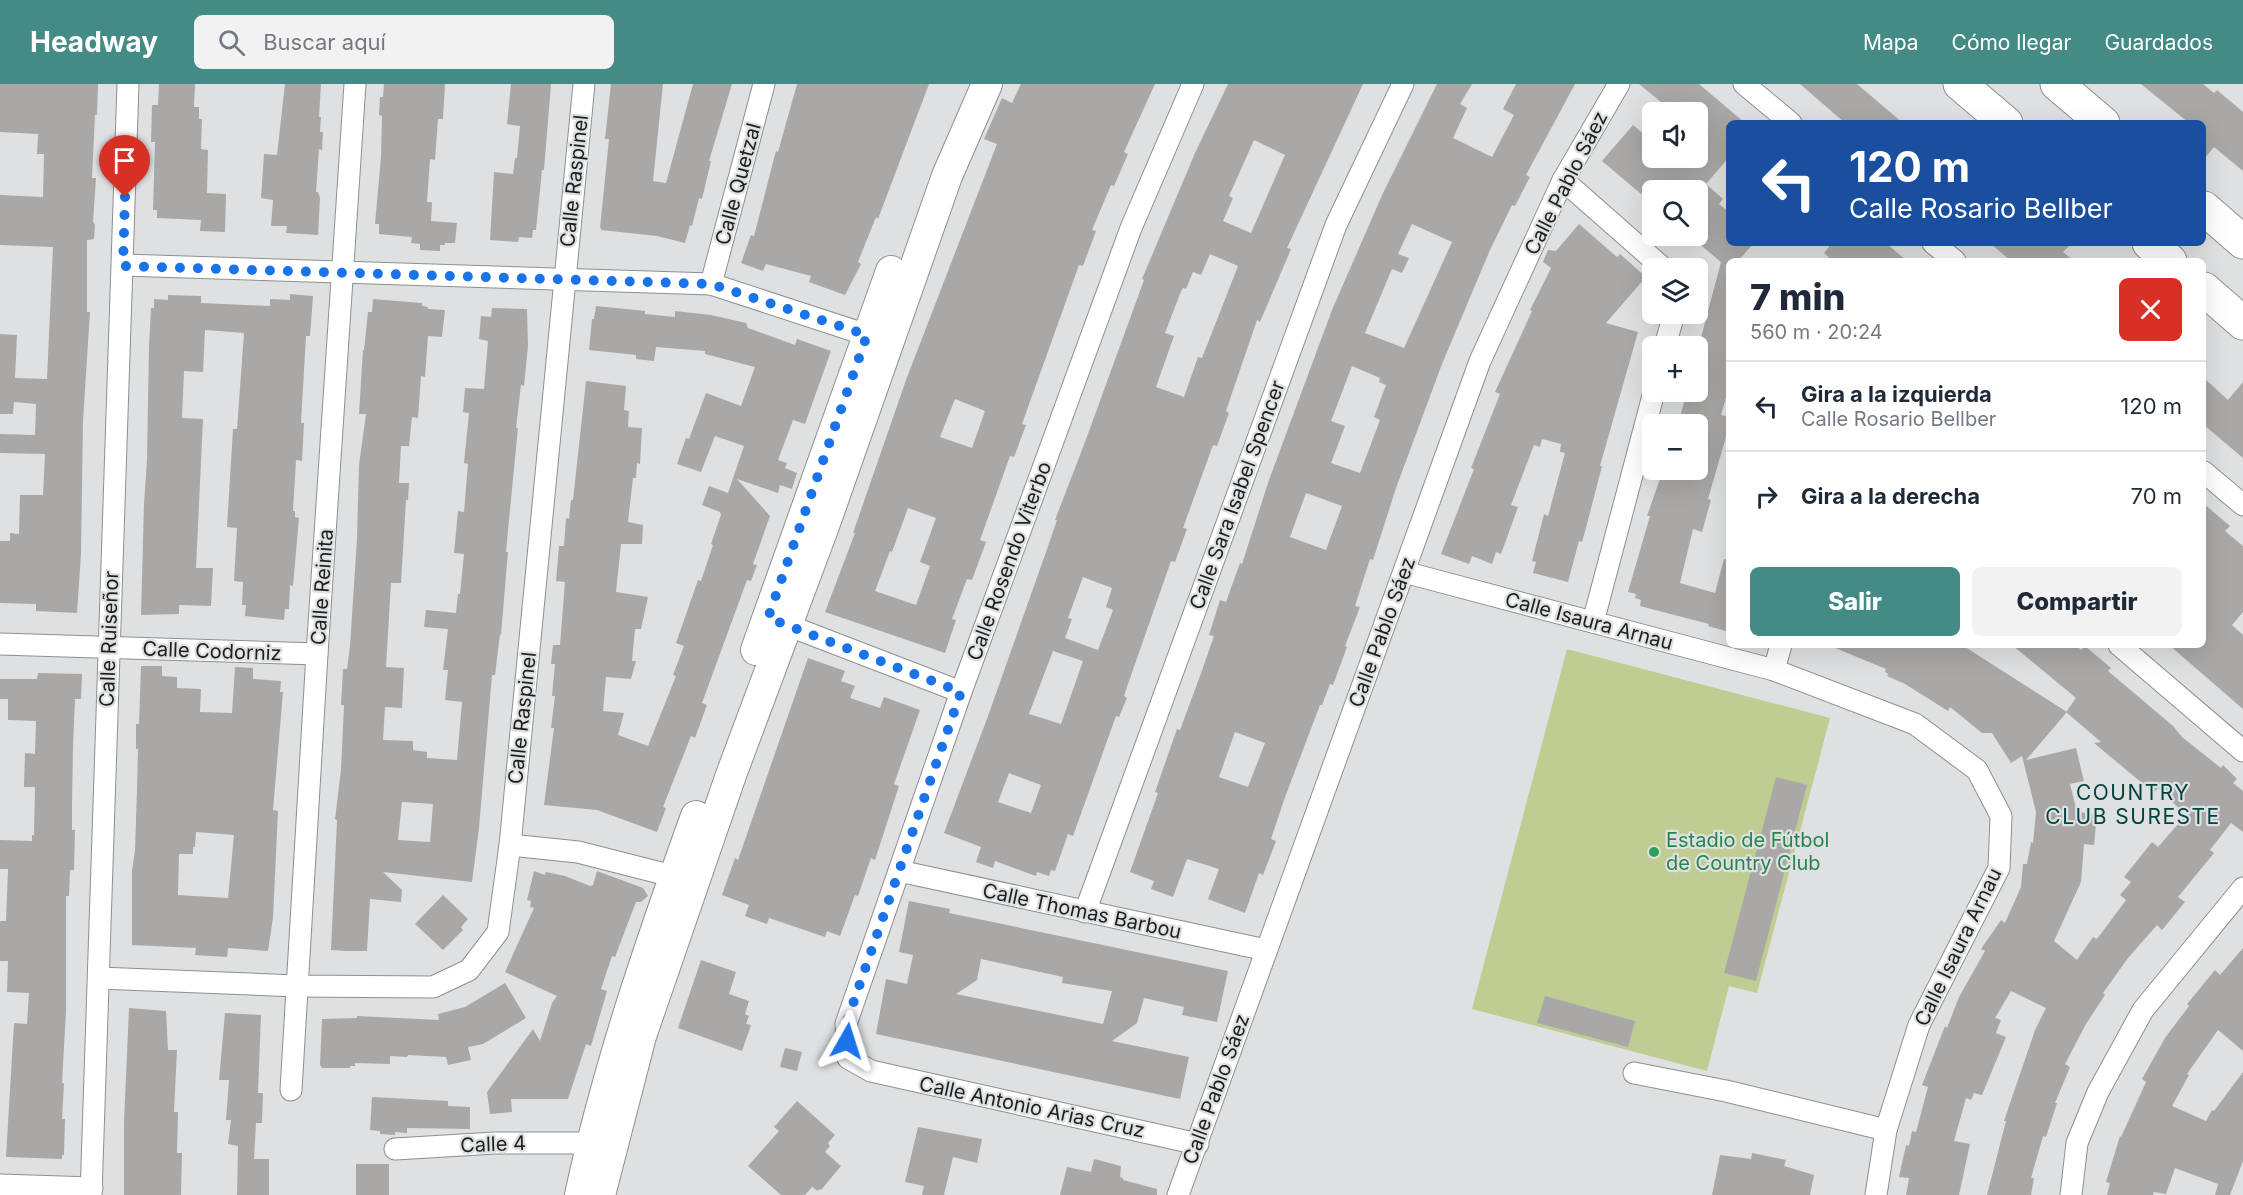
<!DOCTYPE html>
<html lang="es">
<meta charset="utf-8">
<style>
:root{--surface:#fff;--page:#f2f2f3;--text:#1f2937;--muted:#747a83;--line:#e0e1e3;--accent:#448b85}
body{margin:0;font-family:Inter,sans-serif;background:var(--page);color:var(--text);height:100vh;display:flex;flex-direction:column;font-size:22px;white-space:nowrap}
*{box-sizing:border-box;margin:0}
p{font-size:20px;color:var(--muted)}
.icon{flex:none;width:33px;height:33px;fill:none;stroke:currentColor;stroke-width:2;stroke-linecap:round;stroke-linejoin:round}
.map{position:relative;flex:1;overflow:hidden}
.drawer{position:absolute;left:1726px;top:174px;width:480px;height:390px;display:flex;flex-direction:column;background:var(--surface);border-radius:9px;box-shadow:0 6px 24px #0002}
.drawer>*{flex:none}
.top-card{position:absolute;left:1726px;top:36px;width:480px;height:126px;border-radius:9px;box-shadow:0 6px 24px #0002;background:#1a4fa0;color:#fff;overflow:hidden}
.buttons{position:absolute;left:1642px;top:18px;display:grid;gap:12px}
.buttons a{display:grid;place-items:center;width:66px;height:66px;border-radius:9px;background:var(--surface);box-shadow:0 6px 24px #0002;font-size:30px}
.pin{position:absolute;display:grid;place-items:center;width:51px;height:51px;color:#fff;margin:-62px -26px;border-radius:50% 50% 50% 0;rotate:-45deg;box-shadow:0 0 6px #0007}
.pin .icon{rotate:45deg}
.me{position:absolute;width:66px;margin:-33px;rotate:6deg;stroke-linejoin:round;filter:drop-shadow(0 0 4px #0008)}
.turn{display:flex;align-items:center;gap:21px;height:126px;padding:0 24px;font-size:27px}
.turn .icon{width:78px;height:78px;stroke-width:2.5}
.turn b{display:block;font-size:42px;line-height:51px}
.round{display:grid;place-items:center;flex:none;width:63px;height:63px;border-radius:9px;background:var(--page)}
.head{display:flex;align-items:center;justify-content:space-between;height:102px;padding:0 24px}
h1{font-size:36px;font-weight:800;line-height:45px}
.action{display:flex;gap:12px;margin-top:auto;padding:12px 24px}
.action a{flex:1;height:69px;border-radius:9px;background:var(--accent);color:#fff;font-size:24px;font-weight:800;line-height:69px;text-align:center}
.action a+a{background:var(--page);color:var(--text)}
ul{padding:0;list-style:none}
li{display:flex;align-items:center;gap:18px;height:90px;padding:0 24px;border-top:2px solid var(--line)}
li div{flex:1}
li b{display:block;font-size:22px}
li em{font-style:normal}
header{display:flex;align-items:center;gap:36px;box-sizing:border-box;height:84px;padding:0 30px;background:var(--accent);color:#fff}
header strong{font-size:28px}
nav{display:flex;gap:33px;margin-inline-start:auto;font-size:21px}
.search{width:420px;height:54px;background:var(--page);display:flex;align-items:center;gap:15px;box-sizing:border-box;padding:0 21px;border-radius:9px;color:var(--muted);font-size:22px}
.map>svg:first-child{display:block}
.green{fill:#bfcc92}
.building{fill:#aaa8a7;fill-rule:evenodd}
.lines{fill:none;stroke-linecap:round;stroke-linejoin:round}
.street-casing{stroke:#8d8f90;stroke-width:23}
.secondary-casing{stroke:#8d8f90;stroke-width:32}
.primary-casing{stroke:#8d8f90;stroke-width:35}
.street{stroke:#fff;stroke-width:21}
.secondary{stroke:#fff;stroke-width:30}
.primary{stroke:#fff;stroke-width:33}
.route{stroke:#1a73e8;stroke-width:10;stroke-dasharray:0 18}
.leisure-dot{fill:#2e9e5b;stroke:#dee0e2;stroke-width:2}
.labels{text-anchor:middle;stroke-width:4.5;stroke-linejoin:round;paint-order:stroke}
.street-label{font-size:20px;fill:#1e1e1f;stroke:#dee0e2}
.leisure-label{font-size:20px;fill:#27864d;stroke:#dee0e2;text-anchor:start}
.neighbourhood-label{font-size:21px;letter-spacing:1.5px;fill:#00433f;stroke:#dee0e2}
</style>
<header>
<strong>Headway</strong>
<div class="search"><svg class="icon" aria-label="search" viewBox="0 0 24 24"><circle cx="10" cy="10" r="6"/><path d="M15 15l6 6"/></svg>Buscar aquí</div>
<nav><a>Mapa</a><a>Cómo llegar</a><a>Guardados</a></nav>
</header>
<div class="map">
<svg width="2243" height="1111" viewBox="0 0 2243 1111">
<rect width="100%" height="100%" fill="#dee0e2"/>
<path class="green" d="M1567 565 1830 634 1757 909 1729 902 1707 987 1472 925Z"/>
<g class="building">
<path d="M0 0H98L97 31H95L92 94H96L93 138 95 141 94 155 87 156V228H90L83 337 81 470 77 529 36 527V520L0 519V457H10V449L19 450 20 411H43L45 370 0 369V350L35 351 36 320 14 318 13 330H0V250L17 251 15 294 47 295 53 163 0 161V111L43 113 44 70H37L38 50 0 48Z"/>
<path d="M159 0H195L194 23H199V35H202L201 65 208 66 207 109 226 110 225 148 200 147 201 136 157 134V126H153L155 58H151L152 21H158Z"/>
<path d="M285 0H321L319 33H321L320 48H323L322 66 319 65 316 108H318L320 114 318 151 286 149 287 142H271L273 116 261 114 264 70 277 71Z"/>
<path d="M384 0H445L443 35H438L435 76 430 75 427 118H432L431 137 457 139 455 159H445V161H440V167L420 166V160L411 159 412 153 379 150V140H375L381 73 382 32 379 31 380 13H383Z"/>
<path d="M511 0H551L544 86H542L536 146H533L532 154 519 153 518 158 490 156 494 88 513 90 515 74H517L520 42 507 40Z"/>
<path d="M611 0H663L653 97 666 99 693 0H732L709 77H711L702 115 699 114 692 142 690 141 685 159 657 152 601 146V144H600L609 55H605Z"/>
<path d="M797 0H929L878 135 876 133 858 178 861 180 845 211 809 198 811 192 766 180 763 187 741 179 751 151 754 152 772 82 776 67 778 68Z"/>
<path d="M1021 0H1155L1124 68 1128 70 1114 102 1111 101 1092 146 1096 147 1083 182 1079 181 1022 340 1026 341 1014 373 1010 372 980 456 986 458 972 496 967 495 952 535 956 536 945 569 825 528 855 449H853L906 296 997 60 984 55 1002 14 1012 19ZM955 315 985 327 972 364 940 353ZM908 424 936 434 920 478 930 482 916 521 875 507 890 467 892 468Z"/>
<path d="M1228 0H1363L1287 164 1291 165 1260 238 1257 236 1226 327 1229 329 1217 362 1213 361 1183 444 1187 445 1175 478 1171 477 1128 600 1124 612 1127 614 1119 633 1116 632 1073 752 1068 750 1055 787 1051 786 1049 792 1037 788 1036 792 995 777 993 784 976 778 981 763 944 749 988 632 1046 468 1057 436H1055L1085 358 1144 196 1142 195 1195 69ZM1254 56 1285 71 1251 149 1223 137 1233 114 1229 112ZM1210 170 1238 182 1202 274 1198 273 1184 313 1156 303 1174 252 1165 249 1180 210 1183 204 1186 205 1193 188 1201 191ZM1083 493 1112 504 1106 523 1113 526 1098 566 1065 554 1072 535 1068 534ZM1053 567 1083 577 1061 640 1029 630ZM1009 689 1041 701 1031 729 998 718Z"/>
<path d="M1437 0H1472L1460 20 1467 24 1453 54 1492 73 1514 31 1503 25 1516 0H1575L1526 91 1530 93 1515 122 1512 121 1490 166 1442 280 1396 404 1373 476 1370 475 1355 522 1360 523 1345 562 1347 563 1333 601 1330 600 1322 621H1320L1284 716 1271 755 1276 757 1263 791 1259 789 1245 829 1208 815 1219 785 1187 775 1173 813 1151 805 1154 797 1130 788 1158 709 1155 708 1177 645 1180 646 1200 592 1214 552 1209 551 1220 516 1226 518 1240 479 1242 480 1269 396 1332 226 1383 109ZM1412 140 1452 158 1404 264 1365 249 1392 185 1402 189 1409 174 1398 170ZM1352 282 1380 294 1379 298 1386 301 1374 333 1380 336 1360 389 1331 379 1345 342 1331 337ZM1306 409 1342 422 1326 466 1290 453ZM1235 648 1265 659 1248 703 1219 693Z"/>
<path d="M1639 0H1699L1745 39H1730V72L1706 100 1723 115 1719 120 1730 129V159H1754L1738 177H1730V300L1721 331 1730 333V339L1708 415 1711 416 1702 448 1693 445 1680 499 1715 509 1724 475 1730 476V542H1727L1726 547 1708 542 1709 540 1640 522 1641 516 1635 514 1636 510 1628 508 1650 432H1647L1663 386H1698V340H1678L1687 308H1698V265L1721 178 1698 159V106H1653V120L1602 77 1633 41 1653 58V74H1698V28H1673Z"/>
<path d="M1800 0H1857L1903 39H1845Z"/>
<path d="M2141 0H2203L2214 9 2217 6 2243 28V87L2214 63 2204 75V39H2189Z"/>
<path d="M1579 140 1617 173 1620 170 1646 193 1606 239 1638 248 1600 382H1602L1586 444 1582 458 1579 457 1568 498 1533 489 1536 478 1532 477 1544 430 1548 432 1565 369 1560 368 1561 360 1542 355 1540 363 1534 361 1511 421 1518 423 1501 470 1496 468 1492 480 1472 472 1469 480 1441 470 1474 385 1471 384 1500 310 1495 308 1532 227 1530 226 1551 184 1543 178 1548 166 1556 167Z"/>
<path d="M1832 159H1886L1907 177H1833L1824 169Z"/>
<path d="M1990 159H2072L2063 168 2074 177H2011Z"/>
<path d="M290 210 313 212 310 252H306L301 339H304L302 377 296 376 293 427H295V433L299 434 293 502 290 501 289 525H285L284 536 245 532 246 521H242L243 498 234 497 237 444 227 443 233 345H237L244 249 205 246 203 288 184 287 182 334 203 335 196 484H213L211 522 179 521V530L141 531 144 420 147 376 149 262 151 224H154V215L168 216V211L201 212V219L270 222V215L290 216Z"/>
<path d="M373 215 422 219V222L428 223V225L445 226 442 253 428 252 425 293 421 292 418 334 412 333 409 362H401L399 399H409L408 416H406L401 499H391L386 583 404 584 402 624 385 623 383 656 413 657V666L427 668V674L457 676 462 618 445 616 448 586H443L448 545 424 543 426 526 456 529 458 510H460L464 470 454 469 458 427 464 428 468 380 464 379 469 329 463 328 465 304 484 305 488 257 479 255 481 232 491 233 492 224 527 225 528 262 524 302 521 301 516 344H518L508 446 506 468H508L501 551 500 550 495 591H492L479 744 472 798 383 788 402 806 401 818 370 815 367 867H346L331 866 337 736 335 735 341 686 344 621H341L343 585H347L350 562 357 455 359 381 366 330H359L363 266H364L368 228H372ZM402 718 433 720 430 758 398 756Z"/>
<path d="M596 222 645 227V230L675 233V227L711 231 746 239 748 244 795 261 797 255 831 267 805 340 793 336 778 376 787 379 785 384 797 389 792 405 780 401 778 409 737 395 770 432 753 480 757 481 751 497 747 496 702 619 707 621 695 654 691 652 663 723 666 724 657 748 597 726 544 721 554 644H551L555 612H552L555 580H551L553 561H560L565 498 556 497 559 462H564L566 434 569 435 571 416H573L586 297 626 302 624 326 629 327 628 343 642 344 640 380 637 379 636 394H633L628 438 643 441 642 460H621L616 508 648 513 641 545H635L632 577H636L631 595 606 593 603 627 624 629 618 651 648 662 676 592 673 591 684 562 676 559 698 496 701 497 713 461 711 460 721 431 720 428 702 421 709 402 728 409 744 362 715 352 701 388 677 380 686 354 689 355 706 309 741 322 755 283 705 270V267L656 263 654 277 636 275V271L589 266 592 235H594Z"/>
<path d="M2204 294 2228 316 2243 298V374L2204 341Z"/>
<path d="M2204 420 2230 442 2225 447 2243 462V528L2232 541 2243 551V625L2169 561H2204Z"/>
<path d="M1828 561H1962L2067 628 2026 676 2076 664 2084 697 2070 700 2077 728 2097 730 2094 761 2084 760 2081 798 2054 857 2077 876 2093 853 2097 855 2126 816 2120 811 2131 798 2124 793 2152 758 2158 763 2186 731 2158 704 2154 709 2094 659 2101 658 2066 628 2076 614 2012 561H2076L2081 566 2085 562 2111 584 2108 587 2173 642 2182 653 2221 684 2223 681 2237 695 2233 699 2243 707V748L2231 739 2210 766 2214 769 2178 813 2185 818 2162 846 2157 841 2128 874 2103 909 2105 911 2086 940 2065 980 2070 983 2055 1019H2057L2046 1053 2043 1052 2031 1094H2034L2031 1111H1987L2006 1037H2004L2035 946 2046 924 2011 907 1995 934 2001 936 1996 949 2006 953 1982 1011 1974 1009 1971 1016 1966 1014 1954 1057 1970 1060 1959 1111H1906L1909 1094 1899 1093 1906 1061 1909 1062 1912 1047 1916 1048 1928 1003 1922 1001 1945 942 1947 944 1959 913 1985 867 1981 865 2001 836 2005 839 2021 803 2023 780H2027L2031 758 2033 759 2036 728 2022 672 2011 679 1992 649H1982L1950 623 1948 627 1905 600 1887 592 1888 590 1885 588 1886 585Z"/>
<path d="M808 574 845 587 841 597 855 602 850 614 880 624 884 613 920 626 894 700 899 702 875 776 871 774 858 812 855 811 840 852 827 847 825 853 769 834 767 840 745 832 749 821 722 811 735 774 738 776Z"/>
<path d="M141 582H162V592L177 593V604L201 605 200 628 232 629 235 583 253 584V595L281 597 280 608H283L273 726 278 727 273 834 268 867 228 864 227 873 195 871 196 864 132 861V787L135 766 137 706 138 665H136V640H139ZM196 748 234 751 228 814 178 811 179 770H193V763H195Z"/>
<path d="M38 589 82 590 81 615H75L73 663 72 720V746H75L74 786H70L69 812H66V927L62 999H64L62 1035H65L64 1071H62V1075L6 1073 14 939 27 940 29 909 7 908 8 877H0V837H6L8 785H0V756L32 757V751H34L35 703H24L25 669 35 670 36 637 8 636V615H0V595H37Z"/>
<path d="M1776 693 1807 701 1756 897 1724 889Z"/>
<path d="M534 787 545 791 546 788 565 792 590 802 593 801 597 787 643 804 648 812 641 818H636L615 873 612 872 601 905 607 907 591 962 586 960 568 1015H511L512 1028 490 1030 487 1008 533 945 540 957 552 919 557 912 505 888 534 824 530 823 531 817 527 816Z"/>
<path d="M443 811 468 835 461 843 463 846 443 866 415 840Z"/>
<path d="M909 817 950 825 949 829 1228 887 1217 938 1182 931 1184 923 1144 914 1137 939 1112 957 1189 973 1180 1015 876 950 886 895 907 900 913 871 899 868ZM981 875 1063 893 1062 899 1112 907 1103 940 956 910 977 896Z"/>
<path d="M2243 864V967L2218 946 2187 990 2189 991 2172 1022 2206 1037 2212 1026 2214 1027 2243 988V1077L2230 1111H2215L2218 1100 2175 1084 2166 1110 2154 1108 2153 1111H2107L2110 1099 2106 1098 2120 1052 2121 1053 2146 998 2142 995 2165 954 2189 922 2187 920 2215 886 2220 891Z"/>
<path d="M701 876 736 888 729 910 749 917 745 930 749 932 746 940 751 941 742 967 678 944Z"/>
<path d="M505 899 526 934 483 960 468 963 471 976 448 981 446 973 408 971 407 973 390 972V980L355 979V982H350V984H322L320 981 322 935 357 934V932L439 936 438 930 465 923Z"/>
<path d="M1545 912 1635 937 1628 963 1537 939Z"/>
<path d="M129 924 166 927 168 966H177L174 1028H178L177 1069H182L181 1111H124V1038Z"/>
<path d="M225 929 261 931 258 1009H263L262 1039H256L254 1075H269V1111H237L238 1062 228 1060 231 1036H226L229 996H219Z"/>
<path d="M785 964 802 968 797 987 780 983Z"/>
<path d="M372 1013 448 1017V1022L470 1023V1045L407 1044V1049L395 1048V1051L380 1050V1047L370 1046Z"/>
<path d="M797 1017 835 1051 828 1059 830 1062 825 1068 841 1082 821 1106 819 1105 818 1107 812 1103 805 1111H781L748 1082 779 1047 774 1043Z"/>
<path d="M918 1043 982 1055 977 1079 953 1073 944 1111H922L924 1102 905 1098Z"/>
<path d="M1752 1069 1786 1076 1784 1082 1814 1091 1810 1111H1712L1720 1071 1751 1075Z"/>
<path d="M1094 1075 1121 1082 1120 1093 1123 1094V1096L1157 1105V1111H1060L1067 1083 1091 1088Z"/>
<rect x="356" y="1080" width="33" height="31"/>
</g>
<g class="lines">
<g class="street-casing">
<g id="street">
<path d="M1193 0 1131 144 961 608 846 940 848 974 871 987 1198 1060"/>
<path d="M1744 0 1791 39"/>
<path d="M1563 96 1663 184"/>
<path d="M1933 159 1955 177"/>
<path d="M123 181 711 200 867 251"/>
<path d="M711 200 764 0"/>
<path d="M1665 262 1674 230"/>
<path d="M2204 388 2243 421"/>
<path d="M1404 488 1774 586 1915 640 1977 686 2001 732 1999 784 1919 941 1886 1046 1876 1111"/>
<path d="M774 536 961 608"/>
<path d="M1593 538 1654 308"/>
<path d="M0 560 317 570"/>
<path d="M2119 561 2243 667"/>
<path d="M1774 586 1781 561"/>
<path d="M510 761 578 768 688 796"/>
<path d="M899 787 1266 866"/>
<path d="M1085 828 1336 141 1403 0"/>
<path d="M99 894 297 902 433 903 469 886 498 848 510 761 584 0"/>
<path d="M1634 989 1726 1007 1886 1046"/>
<path d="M291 1006 317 570 355 0"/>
<path d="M395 1065 495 1059H591"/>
<path d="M0 1101 92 1104"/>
<path d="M91 1111 128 0"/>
<path d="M1178 1111 1480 277 1563 96 1619 0"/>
<path d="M2071 1111 2077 1059 2098 1008 2143 926 2243 804"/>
</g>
</g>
<g class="secondary-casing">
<g id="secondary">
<path d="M756 566 891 187"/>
<path d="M580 1111C608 981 651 857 696 732"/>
<path d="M600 1111 641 952 731 691 824 442 947 92 987 0"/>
</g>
</g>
<g class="primary-casing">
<g id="primary">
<path d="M1960 0 2006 39"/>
<path d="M2057 0 2103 39"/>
<path d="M2204 124 2243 158"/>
<path d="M2149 159 2170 177"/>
<path d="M2204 205 2243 239"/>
</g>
</g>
<use href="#street" class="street"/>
<use href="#secondary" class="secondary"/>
<use href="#primary" class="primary"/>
</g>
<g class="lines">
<path class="route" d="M125 113 123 182 711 200 867 251 768 534 961 608 846 940 847 957"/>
</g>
<circle class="leisure-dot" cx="1654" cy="768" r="6"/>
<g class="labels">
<g class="street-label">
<text transform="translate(574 97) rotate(-84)" y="7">Calle Raspinel</text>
<text transform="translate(1566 99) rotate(-63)" y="7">Calle Pablo Sáez</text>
<text transform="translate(738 100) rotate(-75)" y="7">Calle Quetzal</text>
<text transform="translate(1237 411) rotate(-70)" y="7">Calle Sara Isabel Spencer</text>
<text transform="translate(1009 477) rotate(-70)" y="7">Calle Rosendo Viterbo</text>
<text transform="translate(322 503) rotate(-86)" y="7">Calle Reinita</text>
<text transform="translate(1589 537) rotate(15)" y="7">Calle Isaura Arnau</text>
<text transform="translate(1382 548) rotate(-70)" y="7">Calle Pablo Sáez</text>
<text transform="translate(109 555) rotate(-88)" y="7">Calle Ruiseñor</text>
<text transform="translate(212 567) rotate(2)" y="7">Calle Codorniz</text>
<text transform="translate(522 634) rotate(-84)" y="7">Calle Raspinel</text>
<text transform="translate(1082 827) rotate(12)" y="7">Calle Thomas Barbou</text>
<text transform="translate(1958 863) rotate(-64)" y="7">Calle Isaura Arnau</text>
<text transform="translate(1216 1005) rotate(-70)" y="7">Calle Pablo Sáez</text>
<text transform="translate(1032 1023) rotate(12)" y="7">Calle Antonio Arias Cruz</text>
<text transform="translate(493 1060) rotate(-2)" y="7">Calle 4</text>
</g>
<g class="leisure-label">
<text x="1666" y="763">Estadio de Fútbol<tspan x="1666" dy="23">de Country Club</tspan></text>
</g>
<g class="neighbourhood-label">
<text x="2133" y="716">COUNTRY<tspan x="2133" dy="24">CLUB SURESTE</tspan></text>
</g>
</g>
</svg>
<div class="buttons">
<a><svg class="icon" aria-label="sound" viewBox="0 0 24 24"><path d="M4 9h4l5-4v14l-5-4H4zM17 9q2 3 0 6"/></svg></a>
<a><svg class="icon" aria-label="search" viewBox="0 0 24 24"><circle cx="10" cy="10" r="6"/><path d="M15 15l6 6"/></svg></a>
<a><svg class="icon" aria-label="layers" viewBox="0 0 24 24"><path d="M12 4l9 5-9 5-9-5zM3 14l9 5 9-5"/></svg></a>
<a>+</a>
<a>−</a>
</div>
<div class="pin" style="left:125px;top:113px;background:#d93025"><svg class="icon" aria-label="arrive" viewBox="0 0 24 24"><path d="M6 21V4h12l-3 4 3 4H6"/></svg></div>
<svg class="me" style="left:847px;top:957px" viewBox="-20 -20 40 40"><path d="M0-17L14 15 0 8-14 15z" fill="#1a73e8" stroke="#fff" stroke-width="4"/></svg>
<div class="top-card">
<div class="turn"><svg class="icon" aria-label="left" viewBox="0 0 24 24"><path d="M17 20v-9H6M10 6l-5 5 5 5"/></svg><div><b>120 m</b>Calle Rosario Bellber</div></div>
</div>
<section class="drawer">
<div class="head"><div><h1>7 min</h1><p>560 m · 20:24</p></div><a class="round" style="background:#d93025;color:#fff"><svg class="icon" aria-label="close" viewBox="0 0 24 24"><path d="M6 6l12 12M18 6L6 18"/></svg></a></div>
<ul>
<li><svg class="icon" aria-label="left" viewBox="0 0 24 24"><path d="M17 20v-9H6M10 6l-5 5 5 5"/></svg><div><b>Gira a la izquierda</b><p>Calle Rosario Bellber</p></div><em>120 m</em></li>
<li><svg class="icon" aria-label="right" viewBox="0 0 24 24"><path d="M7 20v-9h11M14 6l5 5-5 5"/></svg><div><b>Gira a la derecha</b></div><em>70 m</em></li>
</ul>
<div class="action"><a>Salir</a><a>Compartir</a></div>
</section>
</div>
